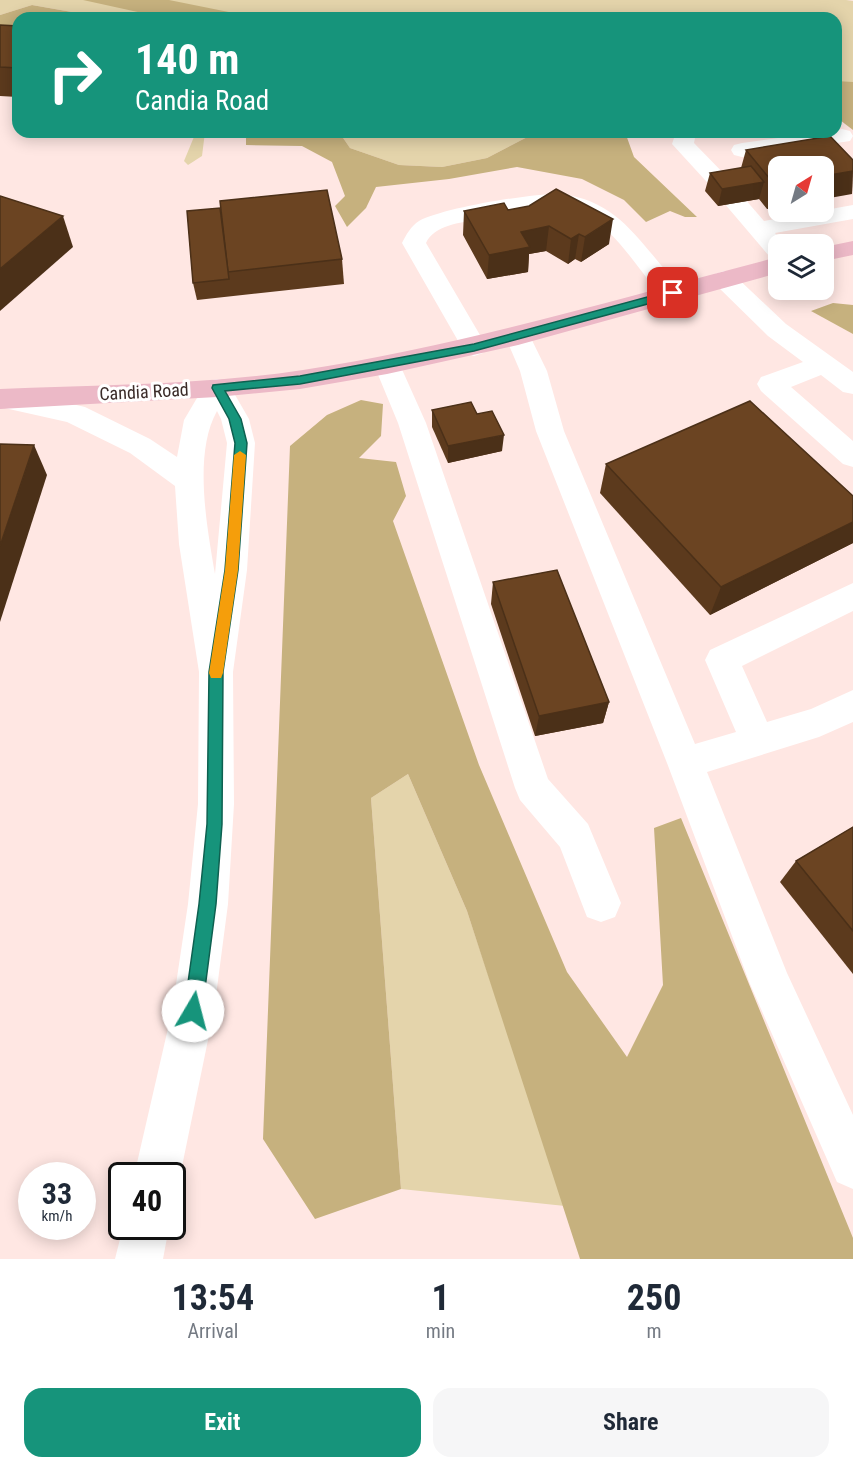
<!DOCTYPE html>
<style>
:root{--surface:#fff;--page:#f6f6f7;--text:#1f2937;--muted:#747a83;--accent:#16947b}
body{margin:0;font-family:"Roboto Condensed",sans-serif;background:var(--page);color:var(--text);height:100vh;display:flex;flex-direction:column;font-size:22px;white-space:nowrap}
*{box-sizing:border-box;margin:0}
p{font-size:20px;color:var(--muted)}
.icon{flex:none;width:33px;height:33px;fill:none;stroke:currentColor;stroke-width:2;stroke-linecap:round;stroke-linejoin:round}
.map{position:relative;height:1259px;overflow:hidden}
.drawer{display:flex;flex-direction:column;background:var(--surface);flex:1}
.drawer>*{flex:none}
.guide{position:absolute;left:12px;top:12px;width:830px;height:126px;border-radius:18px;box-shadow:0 3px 15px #0003;background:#16947b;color:#fff;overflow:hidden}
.needle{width:39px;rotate:37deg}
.controls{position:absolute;left:768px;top:156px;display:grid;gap:12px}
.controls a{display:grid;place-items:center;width:66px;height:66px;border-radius:12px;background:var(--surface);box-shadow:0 3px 15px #0003;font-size:30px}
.speed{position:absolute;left:18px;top:1162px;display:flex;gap:12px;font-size:30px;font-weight:700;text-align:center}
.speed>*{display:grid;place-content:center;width:78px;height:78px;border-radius:50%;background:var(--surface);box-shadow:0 3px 15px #0003;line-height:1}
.speed small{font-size:15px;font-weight:400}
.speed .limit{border:3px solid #111;border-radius:9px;background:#fff;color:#111}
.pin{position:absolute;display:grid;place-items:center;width:51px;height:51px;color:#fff;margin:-26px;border-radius:12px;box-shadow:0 3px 9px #0006}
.me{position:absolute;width:66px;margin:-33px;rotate:8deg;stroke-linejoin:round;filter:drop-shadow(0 0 4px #0008)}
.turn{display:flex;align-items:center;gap:21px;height:126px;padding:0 24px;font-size:27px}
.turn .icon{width:78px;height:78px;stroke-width:2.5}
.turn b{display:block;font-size:42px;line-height:51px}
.eta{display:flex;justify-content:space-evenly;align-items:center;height:102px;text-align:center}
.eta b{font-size:36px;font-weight:700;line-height:42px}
.cta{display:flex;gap:12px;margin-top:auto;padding:12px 24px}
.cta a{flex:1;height:69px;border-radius:18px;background:var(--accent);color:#fff;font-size:24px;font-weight:700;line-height:69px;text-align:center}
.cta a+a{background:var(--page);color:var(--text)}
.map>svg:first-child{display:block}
.green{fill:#e4d4ab}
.forest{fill:#c6b17e}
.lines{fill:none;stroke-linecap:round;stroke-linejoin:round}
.minor{fill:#fff;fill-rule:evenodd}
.major{fill:#ecb9c7;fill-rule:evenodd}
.wall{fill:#5c3a1d}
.shaded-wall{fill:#4b3018}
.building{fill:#6b4422;stroke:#4b3018;stroke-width:1.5}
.route{fill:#16947b;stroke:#0e6050;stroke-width:1.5}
.slow{fill:#f59e0b}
.labels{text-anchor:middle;stroke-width:6;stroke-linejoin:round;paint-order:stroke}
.street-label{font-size:18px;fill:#3a2b28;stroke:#fff}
</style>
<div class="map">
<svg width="853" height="1259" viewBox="0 0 853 1259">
<rect width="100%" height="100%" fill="#ffe7e3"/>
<g class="green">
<path d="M0 0H846L853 1V115L836 113V18H106L32 5 0 15Z"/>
<path d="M196 132H205L202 156 188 165 184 161Z"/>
<path d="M339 132H537L487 158 442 167 399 165 350 148Z"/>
<path d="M408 774 467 911 565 1206 401 1189 371 798Z"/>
</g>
<g class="forest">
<path d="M83 0H169L258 18H165Z"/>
<path d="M32 5 106 18H18V33L0 39V15Z"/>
<path d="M836 81 853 82V130L836 117Z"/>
<path d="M246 132H339L350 148 399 165 442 167 487 158 537 132H625L634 157 697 217H685L670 211 646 222 624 200 582 179 517 167 449 179 376 187 366 208 347 227 335 206 345 196 332 162 302 146 246 145Z"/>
<path d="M833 303 853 305V334L811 311Z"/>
<path d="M361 400 383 404 381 436 359 458 396 462 406 496 393 521 479 765 567 972 627 1057 663 985 654 828 681 818 853 1238V1259H580L467 911 408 774 371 798 401 1189 315 1219 263 1139 290 446 327 415Z"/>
</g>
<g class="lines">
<g class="minor">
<path d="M842 129 850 131 853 136 850 141 742 157 734 155 731 150 734 145 742 143Z"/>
<path d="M676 132H702L695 138 694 143 732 182 735 187 732 192 724 194 716 192 672 144Z"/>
<path d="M561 194C610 200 631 229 661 265 669 274 679 283 686 293L682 299 673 301 664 299C637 270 611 218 569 209 540 203 506 214 478 219 461 223 434 225 426 243L487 347 483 353 474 356 465 353 402 243C406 235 411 226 419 221 443 208 532 193 561 194Z"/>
<path d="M736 196 744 198 764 221 853 205V219L775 233 785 244H778V258L769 256 724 203 728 198Z"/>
<path d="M724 271 733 274 786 324 853 372V394L843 392 821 375 791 387 853 441V467L843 464 761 391 757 384 761 377 803 362 768 336 715 284 712 279 715 274Z"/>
<path d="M518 327 527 330 547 371 564 431 695 744 736 732 705 660 710 650 853 583V611L742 666 767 722 811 709 853 690V722L819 737 707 772 787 973 853 1115V1189L837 1182 750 984 667 763 536 431 520 371 505 336 509 330Z"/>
<path d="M387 356 397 359 400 365 426 423 548 779 588 824 621 903 615 917 601 922 587 917 560 847 520 800 515 788 398 423 374 365 377 359Z"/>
<path d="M217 379 227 381 249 419 255 443 247 570 233 672 234 804 228 904 214 1011 180 1176 172 1192V1176H134L172 1011 188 904 198 804 199 672 179 544 175 486 130 453 67 422 0 407V391L7 389 85 407 150 439 177 457 184 420 207 381ZM217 411 221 419 227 443 215 574C207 527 193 454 217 411Z"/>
<path d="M123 1227H169L163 1259H115Z"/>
</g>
<g class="major">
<path d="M853 241V255L824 261V247Z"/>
<path d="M778 257V273L518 345 387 374 300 389 217 397 0 409V389C98 385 206 385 303 370 465 345 619 298 778 257Z"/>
</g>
</g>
<g class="wall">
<path d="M0 25 18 26V97L0 96Z"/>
<path d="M746 150 853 160 852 194 778 166V207L767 209 759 199 718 206 705 191 710 173 741 168Z"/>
<path d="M508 210 609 244 581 262 575 259 568 264 546 251 529 254 528 272 487 279 463 235 464 211Z"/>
<path d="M187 211 342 259 344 284 197 300 193 283Z"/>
<path d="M432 410 477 414 502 451 448 463 432 427Z"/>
<path d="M606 464 853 496V543L710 615 600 493Z"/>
<path d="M493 582 609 702 603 723 535 736 491 604Z"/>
<path d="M853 827V974L780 882 796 861Z"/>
</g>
<g class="shaded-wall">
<path d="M853 171 852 194 824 199V176Z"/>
<path d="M764 182 759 199 718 206 722 189Z"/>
<path d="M778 183V207L767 209 774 184Z"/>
<path d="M63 216 73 247 0 311V269Z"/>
<path d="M613 219 609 244 581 262 585 237Z"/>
<path d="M549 226 546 251 529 254 528 272 487 279 489 255 521 232Z"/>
<path d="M579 234 575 259 568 264 571 239Z"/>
<path d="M504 435 502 451 448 463V446Z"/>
<path d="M34 445 47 475 0 622V546Z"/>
<path d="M853 522V543L710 615 721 587Z"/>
<path d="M609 702 603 723 535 736 539 716Z"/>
</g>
<g class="building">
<path d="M0 25 18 26V68L0 67Z"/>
<path d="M830 136 853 160V171L824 176V166H778V183L774 184 746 150Z"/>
<path d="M751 166 764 182 722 189 710 173Z"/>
<path d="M556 189 613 219 585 237 579 234 571 239 549 226 521 232 530 247 489 255 464 211 504 203 508 210 529 206Z"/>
<path d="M327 190 342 259 228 272 220 201Z"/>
<path d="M0 196 63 216 0 269Z"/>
<path d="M220 208 229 279 193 283 187 211Z"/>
<path d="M750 401 853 496V522L721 587 606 464Z"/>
<path d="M471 402 477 414 492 411 504 435 448 446 432 410Z"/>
<path d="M0 444 34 445 0 546Z"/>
<path d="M557 570 609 702 539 716 493 582Z"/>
<path d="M853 827V931L796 861Z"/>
</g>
<path class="route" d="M673 290 679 293 677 296 474 351 300 384 225 391 241 419 247 443 238 570 223 672 222 824 216 904 202 1011 199 1017 193 1019 187 1017 184 1011 199 904 207 824 209 672 225 570 235 443 229 419 212 388 213 385 300 376 474 344Z"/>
<path class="slow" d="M240 451 246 455 238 570 223 673 221 678H211L209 673 225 570 234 455Z"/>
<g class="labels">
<g class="street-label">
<text transform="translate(144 392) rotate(-3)" y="6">Candia Road</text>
</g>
</g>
</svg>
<div class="controls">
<a><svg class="needle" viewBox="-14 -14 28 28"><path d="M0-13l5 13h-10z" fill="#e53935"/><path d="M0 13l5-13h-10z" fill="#747a83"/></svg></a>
<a><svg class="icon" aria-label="layers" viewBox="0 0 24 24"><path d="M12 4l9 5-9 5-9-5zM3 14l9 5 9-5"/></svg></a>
</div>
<div class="speed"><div>33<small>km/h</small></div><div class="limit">40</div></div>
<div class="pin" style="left:673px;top:293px;background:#d93025"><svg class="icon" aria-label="arrive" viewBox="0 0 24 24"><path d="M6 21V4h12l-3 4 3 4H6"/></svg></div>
<svg class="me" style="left:193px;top:1011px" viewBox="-20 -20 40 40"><circle r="19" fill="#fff"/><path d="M0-13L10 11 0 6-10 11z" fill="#16947b"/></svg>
<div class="guide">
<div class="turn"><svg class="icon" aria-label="right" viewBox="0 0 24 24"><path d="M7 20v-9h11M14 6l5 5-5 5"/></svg><div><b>140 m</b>Candia Road</div></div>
</div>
</div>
<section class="drawer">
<div class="eta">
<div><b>13:54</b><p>Arrival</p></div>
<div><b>1</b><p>min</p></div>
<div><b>250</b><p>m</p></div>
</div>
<div class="cta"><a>Exit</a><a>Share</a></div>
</section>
